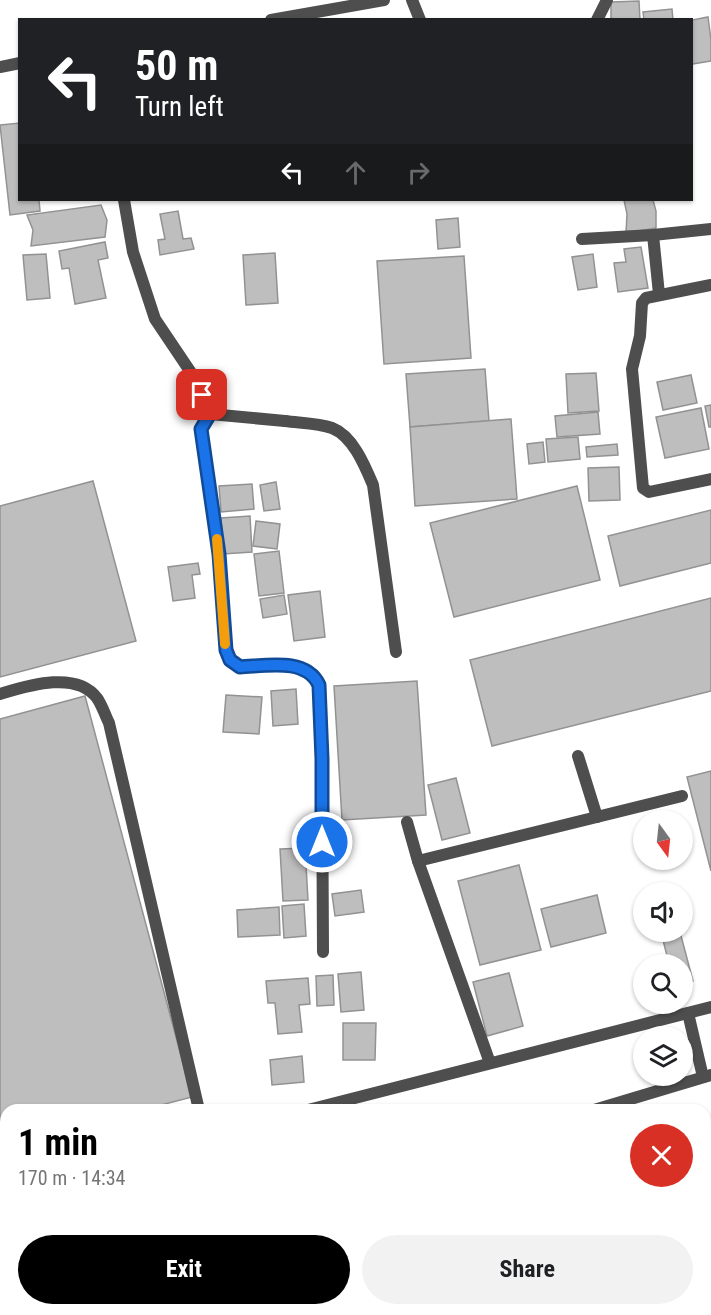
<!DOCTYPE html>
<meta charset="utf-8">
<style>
:root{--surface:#fff;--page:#f2f2f2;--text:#202124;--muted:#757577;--accent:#000}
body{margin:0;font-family:"Roboto Condensed",sans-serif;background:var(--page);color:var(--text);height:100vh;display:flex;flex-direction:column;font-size:22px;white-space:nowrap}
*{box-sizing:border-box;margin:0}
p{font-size:20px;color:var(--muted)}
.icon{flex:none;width:33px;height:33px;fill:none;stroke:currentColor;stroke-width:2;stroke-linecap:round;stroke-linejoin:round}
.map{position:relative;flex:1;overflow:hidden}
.side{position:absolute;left:0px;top:1104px;width:711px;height:212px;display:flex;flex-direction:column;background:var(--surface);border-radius:18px 18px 0 0;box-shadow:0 2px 4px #0004}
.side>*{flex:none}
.guide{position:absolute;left:18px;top:18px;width:675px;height:183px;border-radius:0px;box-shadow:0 2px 4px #0004;background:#202124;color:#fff;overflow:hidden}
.needle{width:39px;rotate:165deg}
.fabs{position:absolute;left:633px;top:810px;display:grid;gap:12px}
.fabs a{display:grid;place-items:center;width:60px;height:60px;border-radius:50%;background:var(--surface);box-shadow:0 2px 4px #0004;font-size:30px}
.pin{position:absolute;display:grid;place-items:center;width:51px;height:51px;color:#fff;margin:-26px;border-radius:12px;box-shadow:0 3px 9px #0006}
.me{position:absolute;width:66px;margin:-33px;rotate:0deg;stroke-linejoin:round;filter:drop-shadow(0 0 4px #0008)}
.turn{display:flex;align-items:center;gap:21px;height:126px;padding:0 18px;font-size:27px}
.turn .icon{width:78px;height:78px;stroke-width:2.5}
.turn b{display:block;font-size:42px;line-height:51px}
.lanes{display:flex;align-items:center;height:57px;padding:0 18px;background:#0003;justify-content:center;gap:30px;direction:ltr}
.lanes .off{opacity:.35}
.round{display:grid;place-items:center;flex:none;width:63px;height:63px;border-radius:32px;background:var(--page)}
.headline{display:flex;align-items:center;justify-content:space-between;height:102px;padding:0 18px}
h1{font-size:36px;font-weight:700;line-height:45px;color:var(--accent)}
.cta{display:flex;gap:12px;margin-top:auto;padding:12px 18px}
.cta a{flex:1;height:69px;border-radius:36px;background:var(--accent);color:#fff;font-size:24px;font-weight:700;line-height:69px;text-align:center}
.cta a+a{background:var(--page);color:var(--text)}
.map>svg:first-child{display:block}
.building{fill:#bebebe;stroke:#929292;stroke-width:1.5}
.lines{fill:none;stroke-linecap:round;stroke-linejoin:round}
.lane{stroke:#4e4e4e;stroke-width:12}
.street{stroke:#4e4e4e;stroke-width:12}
.route-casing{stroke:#114b97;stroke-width:15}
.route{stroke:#1a73e8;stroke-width:10}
.slow{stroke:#f59e0b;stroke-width:10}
</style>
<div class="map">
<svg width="711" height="1315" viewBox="0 0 711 1315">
<rect width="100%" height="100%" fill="#fff"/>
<g class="building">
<path d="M639 1 640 20H611V2Z"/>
<path d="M672 9 673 20H644L643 12Z"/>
<path d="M708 17 711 40V61L692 64V20Z"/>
<path d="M20 123V200H39L40 211 10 215 0 125Z"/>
<path d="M624 200H653L656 211V228L626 233 627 214Z"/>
<path d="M101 205 107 220 105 237 31 246 33 230 27 215Z"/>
<path d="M178 211 183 239 191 238 194 249 160 255 158 240 165 239 160 214Z"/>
<path d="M458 218 460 247 438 249 436 220Z"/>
<path d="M105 242 108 258 98 260 106 298 75 304 69 268 62 269 59 251Z"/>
<path d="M641 247 648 288 618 292 614 263 626 262 624 249Z"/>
<path d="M275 253 278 303 246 305 243 255Z"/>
<path d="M46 254 50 298 27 300 23 255Z"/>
<path d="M593 254 597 287 578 290 572 257Z"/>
<path d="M464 256 471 358 384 364 377 261Z"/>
<path d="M485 369 489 421 410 427 406 374Z"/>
<path d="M596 373 599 411 568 413 566 374Z"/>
<path d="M691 375 697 403 663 410 657 382Z"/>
<path d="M711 405V427H709L705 406Z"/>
<path d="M701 408 709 449 665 458 656 417Z"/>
<path d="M598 412 600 434 557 437 555 416Z"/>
<path d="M511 419 517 499 415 506 410 427Z"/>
<path d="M578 437 580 459 548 462 546 439Z"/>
<path d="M543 442 545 462 529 464 527 444Z"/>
<path d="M617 444 618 455 587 457 586 447Z"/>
<path d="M619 467 620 500 589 501 588 468Z"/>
<path d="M93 481 136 641 0 677V506Z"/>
<path d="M276 482 280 509 264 511 260 485Z"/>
<path d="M252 484 254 509 221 512 219 486Z"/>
<path d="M577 486 600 580 454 617 430 523Z"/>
<path d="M711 510V563L620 586 608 536Z"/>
<path d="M250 516 252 552 223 554 221 518Z"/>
<path d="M256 521 280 524 277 549 253 546Z"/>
<path d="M279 551 284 593 259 596 254 554Z"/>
<path d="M198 563 200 574 192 575 195 598 173 601 168 567Z"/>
<path d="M320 591 325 637 294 641 288 595Z"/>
<path d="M284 595 287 614 263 618 260 599Z"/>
<path d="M711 598V691L492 746 470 660Z"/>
<path d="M417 681 426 815 342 820 334 686Z"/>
<path d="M296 689 298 724 273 726 271 691Z"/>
<path d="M226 695 262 697 259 734 223 732Z"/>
<path d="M85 696 192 1097 142 1110H6V1146L0 1148V719Z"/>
<path d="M711 771V871L687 777Z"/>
<path d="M456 778 470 833 442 840 428 785Z"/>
<path d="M305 848 308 900 283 901 280 849Z"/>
<path d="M519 865 541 950 480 965 458 881Z"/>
<path d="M361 890 364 912 335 916 332 894Z"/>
<path d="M597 895 606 933 551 947 541 909Z"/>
<path d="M304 904 306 936 284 938 282 906Z"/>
<path d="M279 907 280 935 238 937 237 910Z"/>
<path d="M661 932H680L693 981 682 983V964H669Z"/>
<path d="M361 972 364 1010 341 1012 338 974Z"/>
<path d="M509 973 523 1026 487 1036 473 982Z"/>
<path d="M333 975 334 1005 317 1006 316 976Z"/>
<path d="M308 978 310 1004 299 1005 302 1032 278 1034 275 1003H268L266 981Z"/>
<path d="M343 1023H376L375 1060H343Z"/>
<path d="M302 1056 304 1082 272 1085 270 1060Z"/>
<path d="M711 1148V1315H424L423 1310H705V1150Z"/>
<path d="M6 1228V1294L0 1295V1229Z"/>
<path d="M96 1310H202L203 1315H98Z"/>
<path d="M240 1310H346L347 1315H242Z"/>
<path d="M348 1310H391L393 1315H350Z"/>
</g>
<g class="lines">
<g class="lane">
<path d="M285 421C300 423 318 423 332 428 353 436 365 466 373 485L396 652"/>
<path d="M0 694C27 686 76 670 97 698 102 705 105 715 109 723L199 1110"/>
<path d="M578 756 597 817"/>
<path d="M407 822 418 861 490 1063"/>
<path d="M418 861 682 796"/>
<path d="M688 1013 703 1077"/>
<path d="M308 1110 711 1007"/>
<path d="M594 1110 711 1075"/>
<path d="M0 1192 6 1190"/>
<path d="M216 1310 217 1315"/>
<path d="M406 1310 407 1315"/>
</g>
<g class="street">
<path d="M412 0 420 20"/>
<path d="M271 20 384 0"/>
<path d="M597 20 607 0"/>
<path d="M0 67 20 63"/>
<path d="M124 200 133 252 155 319 194 377 210 414"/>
<path d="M653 235 659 294"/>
<path d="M582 239 653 235 711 229"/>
<path d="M711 285 646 298 642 303 640 336 632 369 643 488 649 492 711 479"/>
<path d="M210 414 201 429 219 554 226 650 230 660 240 667C265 666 305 657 319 685L322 759 323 952"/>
<path d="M210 414 285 421"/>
</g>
</g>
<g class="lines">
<g class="route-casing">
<path id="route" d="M202 395 210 414 201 429 219 554 226 650 230 660 240 667C265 666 306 657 319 685L322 759V842"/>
</g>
<use href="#route" class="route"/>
<path class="slow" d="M217 539 225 644"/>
</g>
</svg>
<div class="fabs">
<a><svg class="needle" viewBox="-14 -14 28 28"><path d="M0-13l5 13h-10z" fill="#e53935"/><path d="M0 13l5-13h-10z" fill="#757577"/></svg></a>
<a><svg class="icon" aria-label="sound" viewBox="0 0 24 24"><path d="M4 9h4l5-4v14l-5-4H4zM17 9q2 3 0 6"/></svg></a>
<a><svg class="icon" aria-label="search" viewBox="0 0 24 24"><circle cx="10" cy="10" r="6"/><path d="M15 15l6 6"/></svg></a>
<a><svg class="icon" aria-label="layers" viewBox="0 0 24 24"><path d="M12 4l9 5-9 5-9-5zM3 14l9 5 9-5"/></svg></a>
</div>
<div class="pin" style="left:202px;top:395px;background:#d93025"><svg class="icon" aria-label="arrive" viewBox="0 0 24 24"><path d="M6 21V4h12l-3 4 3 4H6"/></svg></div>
<svg class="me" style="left:322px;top:842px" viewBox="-20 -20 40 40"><circle r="17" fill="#1a73e8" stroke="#fff" stroke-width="3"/><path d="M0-11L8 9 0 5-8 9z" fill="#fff"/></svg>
<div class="guide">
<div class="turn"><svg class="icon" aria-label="left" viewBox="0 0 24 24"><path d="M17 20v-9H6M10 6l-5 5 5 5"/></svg><div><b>50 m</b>Turn left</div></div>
<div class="lanes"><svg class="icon" aria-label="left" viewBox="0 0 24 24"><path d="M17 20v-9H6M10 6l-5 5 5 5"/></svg><svg class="icon off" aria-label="ahead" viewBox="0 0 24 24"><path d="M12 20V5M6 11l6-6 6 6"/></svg><svg class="icon off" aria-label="right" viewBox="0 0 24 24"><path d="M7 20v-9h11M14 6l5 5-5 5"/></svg></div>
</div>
<section class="side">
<div class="headline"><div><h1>1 min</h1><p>170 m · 14:34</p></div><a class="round" style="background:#d93025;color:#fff"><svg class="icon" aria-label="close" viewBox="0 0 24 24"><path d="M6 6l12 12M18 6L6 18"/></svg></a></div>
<div class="cta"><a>Exit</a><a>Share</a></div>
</section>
</div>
